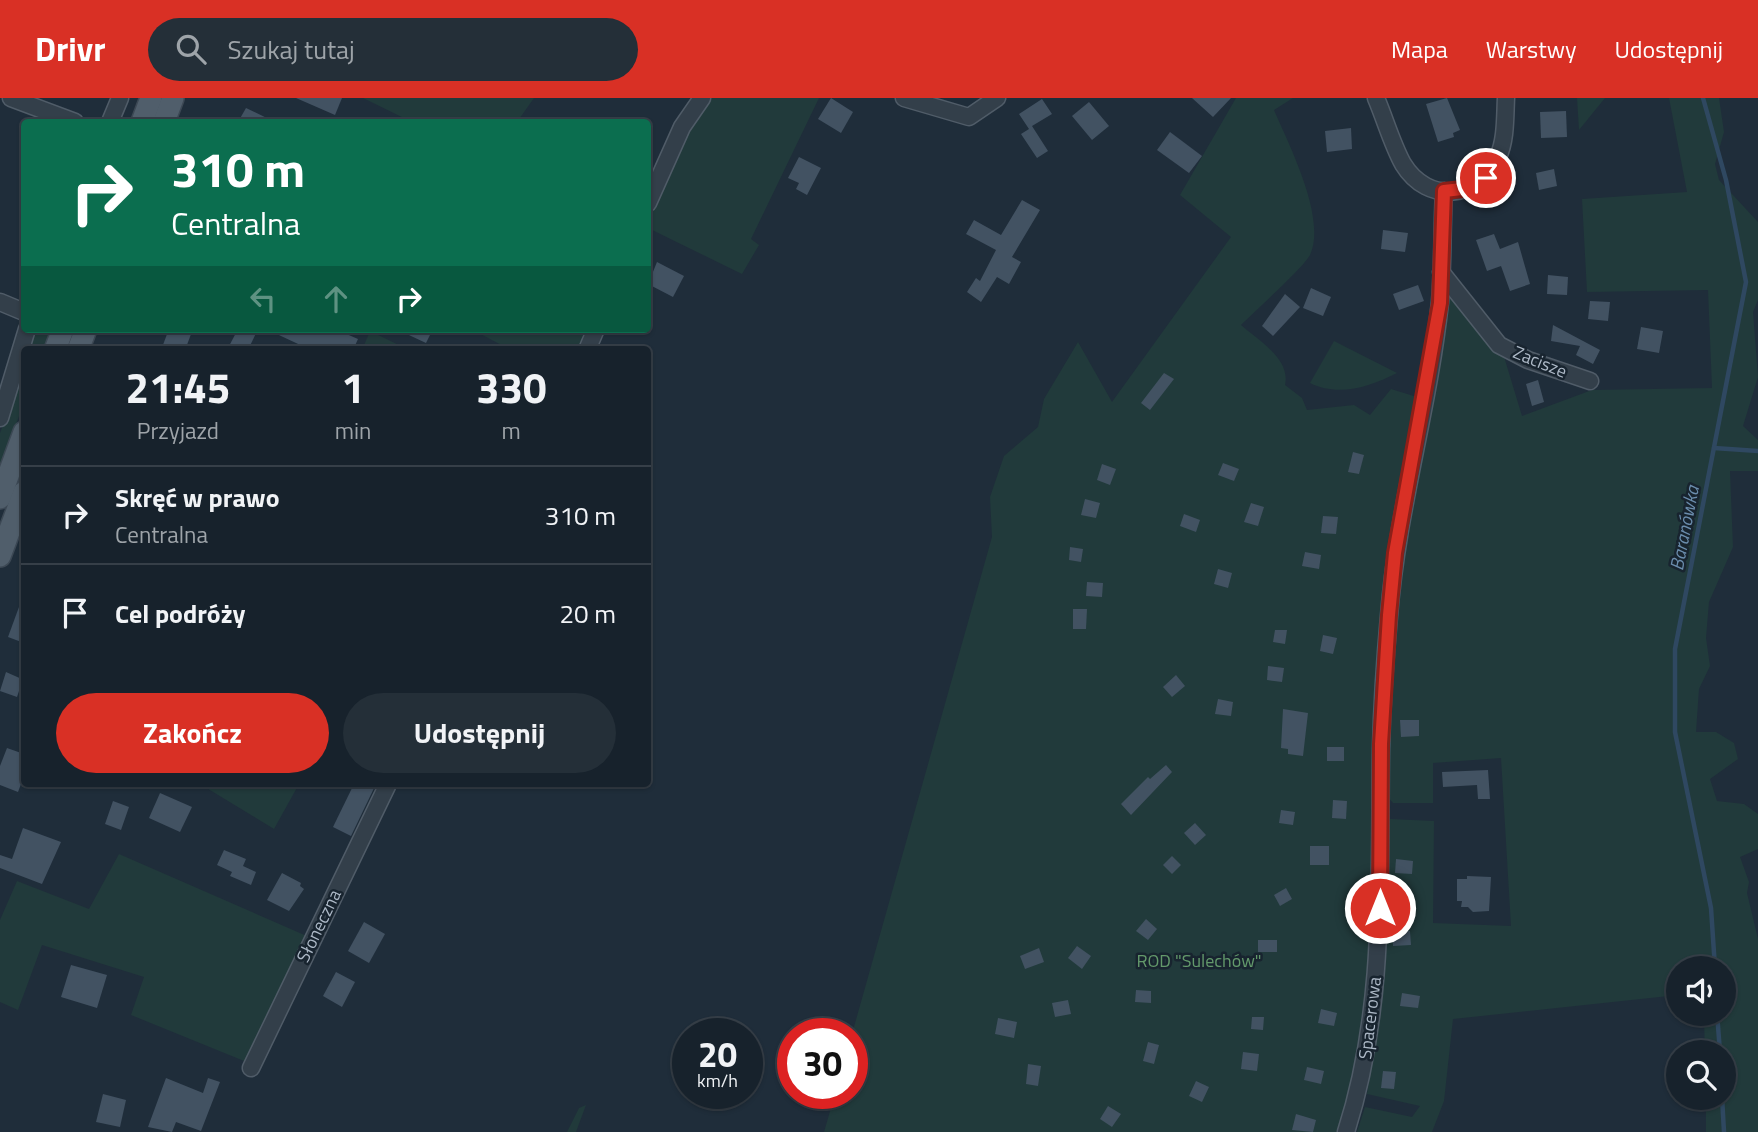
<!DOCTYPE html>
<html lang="pl">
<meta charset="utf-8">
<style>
:root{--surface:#17222c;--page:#242f38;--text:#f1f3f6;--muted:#9ea4a9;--line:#363f48;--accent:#d93025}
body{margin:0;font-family:"Titillium Web",sans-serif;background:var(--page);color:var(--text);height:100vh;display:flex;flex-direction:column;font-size:26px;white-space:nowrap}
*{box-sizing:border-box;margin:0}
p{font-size:23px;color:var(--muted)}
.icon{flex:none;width:38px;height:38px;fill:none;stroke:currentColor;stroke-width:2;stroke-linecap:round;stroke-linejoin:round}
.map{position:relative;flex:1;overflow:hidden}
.sheet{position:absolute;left:21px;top:248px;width:630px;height:441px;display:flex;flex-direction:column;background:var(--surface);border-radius:7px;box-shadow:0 2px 5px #0004,0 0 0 2px var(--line)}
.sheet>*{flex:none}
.banner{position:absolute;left:21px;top:21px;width:630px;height:214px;border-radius:7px;box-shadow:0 2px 5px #0004,0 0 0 2px var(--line);background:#0b6e4f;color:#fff;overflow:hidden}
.fabs{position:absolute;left:1666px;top:858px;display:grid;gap:14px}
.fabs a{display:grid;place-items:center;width:70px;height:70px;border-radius:50%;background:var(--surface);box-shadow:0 2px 5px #0004,0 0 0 2px var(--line);font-size:35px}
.speed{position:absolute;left:672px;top:920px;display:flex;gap:14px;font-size:35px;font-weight:700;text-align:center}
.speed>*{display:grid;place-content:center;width:91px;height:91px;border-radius:50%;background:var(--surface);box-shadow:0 2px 5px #0004,0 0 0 2px var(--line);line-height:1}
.speed small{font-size:18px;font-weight:400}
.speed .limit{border:10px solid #d22;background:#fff;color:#111}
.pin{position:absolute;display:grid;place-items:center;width:60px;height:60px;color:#fff;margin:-30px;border:4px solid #fff;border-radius:50%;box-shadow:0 2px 7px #0007}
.me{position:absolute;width:77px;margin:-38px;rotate:0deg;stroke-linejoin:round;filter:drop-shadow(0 0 5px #0008)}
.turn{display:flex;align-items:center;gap:24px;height:147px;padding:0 35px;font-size:32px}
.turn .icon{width:91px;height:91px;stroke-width:2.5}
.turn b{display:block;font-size:49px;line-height:60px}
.lanes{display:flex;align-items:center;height:66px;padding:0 35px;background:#0003;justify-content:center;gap:35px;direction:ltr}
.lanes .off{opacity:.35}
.eta{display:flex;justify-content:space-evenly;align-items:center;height:119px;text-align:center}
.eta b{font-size:42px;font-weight:700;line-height:49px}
.button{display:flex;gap:14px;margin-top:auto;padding:14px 35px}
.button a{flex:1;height:80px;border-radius:42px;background:var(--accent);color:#fff;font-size:28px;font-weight:700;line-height:80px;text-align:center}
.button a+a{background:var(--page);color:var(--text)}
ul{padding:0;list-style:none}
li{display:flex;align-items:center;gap:21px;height:98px;padding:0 35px;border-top:2px solid var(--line)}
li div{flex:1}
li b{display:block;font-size:26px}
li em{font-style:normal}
header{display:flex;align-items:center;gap:42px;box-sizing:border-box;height:98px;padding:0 35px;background:var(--accent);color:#fff}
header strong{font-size:33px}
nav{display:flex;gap:38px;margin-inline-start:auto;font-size:24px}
.search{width:490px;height:63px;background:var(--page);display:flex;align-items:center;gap:18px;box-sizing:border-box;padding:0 24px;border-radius:38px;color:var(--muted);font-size:26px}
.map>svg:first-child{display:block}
.green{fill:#213a3b}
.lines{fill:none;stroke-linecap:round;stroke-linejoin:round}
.stream{stroke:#2f4861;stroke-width:4.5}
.building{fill:#425262}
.minor-casing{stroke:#505c68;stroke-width:19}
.major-casing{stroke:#3c4854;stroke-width:24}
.minor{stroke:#333f4a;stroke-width:16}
.major{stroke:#505e6b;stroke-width:21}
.route-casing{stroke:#8d1f18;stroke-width:18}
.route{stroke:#d93025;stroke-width:12}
.labels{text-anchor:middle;stroke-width:5;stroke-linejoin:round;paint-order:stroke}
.street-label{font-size:18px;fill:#adb9c7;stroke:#18242f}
.park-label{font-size:18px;fill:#63996b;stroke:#18242f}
.water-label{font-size:19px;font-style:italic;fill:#6b8dad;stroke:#18242f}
</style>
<header>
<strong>Drivr</strong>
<div class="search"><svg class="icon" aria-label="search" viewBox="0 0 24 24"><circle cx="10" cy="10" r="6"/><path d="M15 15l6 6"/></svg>Szukaj tutaj</div>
<nav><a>Mapa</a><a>Warstwy</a><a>Udostępnij</a></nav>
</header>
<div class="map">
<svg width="1758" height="1034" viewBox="0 0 1758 1034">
<rect width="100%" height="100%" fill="#1f2d3a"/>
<g class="green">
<path d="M363 0H534L517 24H412Z"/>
<path d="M707 0H819L751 141 759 147 742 176 648 130C647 93 685 30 707 0Z"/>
<path d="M1236 0H1293L1274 12C1289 47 1327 120 1310 157 1303 170 1254 214 1241 227 1258 242 1291 261 1285 287L1302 300 1307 312 1354 307 1370 317 1391 291 1417 299 1399 390 1384 507 1368 876 1352 996 1339 1034H824L835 996H852V936L992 439 990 399 1004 358 1038 329 1044 301 1078 244 1112 304 1231 139 1180 97Z"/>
<path d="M1577 0H1605L1579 32Z"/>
<path d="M1669 0H1719L1724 34 1715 66 1719 82 1758 124V202L1753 214 1758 279 1743 328 1758 342V373H1730L1733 449 1709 504 1706 540 1710 568 1699 591 1696 634H1716L1734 645 1738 661 1710 681 1717 703 1744 706 1758 716V751L1740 759 1749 784 1747 795 1758 841V1034H1706V999H1724V954H1705L1704 924 1696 915H1724V870H1678V897L1453 921 1444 1003 1432 1034H1357L1365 1009 1412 1019 1420 1008 1367 996C1381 907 1389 818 1387 728L1390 721 1434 723 1433 825 1511 828 1501 660 1433 665V705H1393L1387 698 1388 637 1401 467 1444 183 1502 252 1522 318 1592 292 1712 290 1708 192 1587 194 1582 101 1687 94Z"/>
<path d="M36 231H51L44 252H30Z"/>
<path d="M471 231H584L590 234 582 252H511Z"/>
<path d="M370 233 409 252H362Z"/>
<path d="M1334 243 1397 275C1370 289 1338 299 1310 285Z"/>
<path d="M24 271V305L0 369V335Z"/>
<path d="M200 686H299L274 731Z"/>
<path d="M119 756 309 839 249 965 131 917 144 879 42 847 18 912 0 904V822L17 783 89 811Z"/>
<path d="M586 1007 576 1034H567L579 1010Z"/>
</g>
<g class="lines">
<g class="stream">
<path d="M1703 0 1726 82 1746 184 1675 551V634L1711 810 1715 870"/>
<path d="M1714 350 1758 353"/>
<path d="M1717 915 1720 954"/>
<path d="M1722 999 1724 1034"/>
</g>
</g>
<g class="building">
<path d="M296 0H342L335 17Z"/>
<path d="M831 0 853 14 841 35 818 21Z"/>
<path d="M1192 0H1231L1213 19Z"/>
<path d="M1447 0 1460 32 1453 35 1454 39 1438 44 1426 6Z"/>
<path d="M1042 1 1052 16 1032 28 1048 53 1037 60 1021 36 1029 31 1019 16Z"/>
<path d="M1089 4 1109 28 1092 42 1072 18Z"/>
<path d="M246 10 275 24H238Z"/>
<path d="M1566 13 1567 39 1541 40 1540 14Z"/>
<path d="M1351 30 1352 51 1327 54 1325 33Z"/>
<path d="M1170 34 1202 58 1189 75 1157 52Z"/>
<path d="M799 59 821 70 807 97 796 91 799 85 788 80Z"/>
<path d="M1554 71 1557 88 1539 92 1536 75Z"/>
<path d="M1022 102 1040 112 1012 159 1021 164 1009 186 997 179 981 204 967 194 976 180 980 183 996 152 966 136 974 122 1001 137Z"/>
<path d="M1383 132 1408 135 1405 154 1381 151Z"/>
<path d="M1494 136 1500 151 1518 144 1530 186 1510 193 1501 168 1487 173 1476 142Z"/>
<path d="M657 164 684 178 673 199 648 186Z"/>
<path d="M1548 177 1568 179 1567 197 1547 196Z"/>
<path d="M1418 187 1424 203 1399 212 1393 196Z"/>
<path d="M1311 190 1331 199 1323 218 1303 210Z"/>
<path d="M1285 196 1300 209 1273 238 1262 228Z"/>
<path d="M1590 203 1610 204 1608 223 1588 221Z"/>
<path d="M1553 227 1600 252 1593 266 1576 257 1580 248 1551 243Z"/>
<path d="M1641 229 1663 233 1659 255 1637 251Z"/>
<path d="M169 231H193L185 252H161Z"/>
<path d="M238 231H258L248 252H227Z"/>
<path d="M266 231H335L358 241 353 252H311Z"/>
<path d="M396 231H433L426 245Z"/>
<path d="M1164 275 1174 281 1150 312 1141 305Z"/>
<path d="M1538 282 1544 304 1532 308 1526 286Z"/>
<path d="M1353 354 1364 357 1359 376 1348 374Z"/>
<path d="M1223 365 1239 371 1234 383 1218 377Z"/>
<path d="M1102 366 1116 371 1110 387 1097 382Z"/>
<path d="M1085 401 1100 405 1096 420 1081 417Z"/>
<path d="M1251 405 1264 409 1258 428 1244 424Z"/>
<path d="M1184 416 1200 422 1196 434 1180 428Z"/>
<path d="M1323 418 1338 419 1336 436 1321 435Z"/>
<path d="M1070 449 1083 451 1081 464 1069 462Z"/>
<path d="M1305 454 1321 457 1319 471 1302 468Z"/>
<path d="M1218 471 1232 475 1228 490 1214 486Z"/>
<path d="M1087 484 1103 485 1102 499 1086 498Z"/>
<path d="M23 498H24V545L8 539Z"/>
<path d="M1073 511H1087L1086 531H1073Z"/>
<path d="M1275 532H1287L1285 546 1273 544Z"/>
<path d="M1323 537 1337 540 1333 556 1320 553Z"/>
<path d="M1268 568 1284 570 1282 584 1267 582Z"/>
<path d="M6 574 24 582V595L19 593 17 599 0 593Z"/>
<path d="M1176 577 1185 588 1172 599 1163 589Z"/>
<path d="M1218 601 1233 604 1231 618 1215 616Z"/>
<path d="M1283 611 1308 615 1303 658 1288 656V651L1281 650Z"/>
<path d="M1400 622H1419V638L1401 639Z"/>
<rect x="1327" y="649" width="17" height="14"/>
<path d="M7 650 24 656V687L21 686 18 694 0 687V668Z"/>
<path d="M1166 667 1172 674 1131 717 1121 706 1148 679 1150 681Z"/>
<path d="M1488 672 1490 701H1478L1477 687 1443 689 1442 674Z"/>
<path d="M354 686H376L351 738 333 729Z"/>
<path d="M160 695 192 709 180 734 149 720Z"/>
<path d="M1333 702 1347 703 1346 721 1332 720Z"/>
<path d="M113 703 129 709 121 732 105 726Z"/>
<path d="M1281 712 1295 714 1293 727 1279 725Z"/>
<path d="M1195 725 1206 737 1195 747 1184 735Z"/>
<path d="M23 730 61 744 42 786 0 770V757L12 761Z"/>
<rect x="1310" y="748" width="19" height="19"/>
<path d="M224 752 246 761 243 768 256 774 251 787 230 778 232 774 217 767Z"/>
<path d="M1172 758 1181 767 1172 776 1163 767Z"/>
<path d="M1396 761 1413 763 1412 776 1395 775Z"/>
<path d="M282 775 301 785 300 788 304 791 289 813 267 802Z"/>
<path d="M1467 778 1491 779 1489 813 1473 814 1468 809H1461L1462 803H1457V781H1467Z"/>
<path d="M1286 790 1292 801 1280 808 1274 797Z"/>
<path d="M1146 821 1157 831 1148 842 1136 833Z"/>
<path d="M364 824 385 836 369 865 348 853Z"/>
<path d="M1392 833H1410L1411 847 1393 848Z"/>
<rect x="1258" y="842" width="19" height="12"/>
<path d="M1077 848 1091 858 1082 871 1068 860Z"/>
<path d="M1039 850 1044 864 1025 871 1020 858Z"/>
<path d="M71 867 107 877 97 910 61 899Z"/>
<path d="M336 874 355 884 342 909 323 898Z"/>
<path d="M1136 892 1151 893V905L1135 904Z"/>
<path d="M1402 895 1420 898 1418 910 1400 908Z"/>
<path d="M1068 902 1071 916 1055 919 1052 905Z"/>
<path d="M1321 911 1337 915 1334 928 1318 925Z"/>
<path d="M1252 919H1264L1263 932 1251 931Z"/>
<path d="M998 920 1017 924 1014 940 995 936Z"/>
<path d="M1148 944 1159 947 1154 966 1143 963Z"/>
<path d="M1243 954 1259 956 1257 973 1241 971Z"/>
<path d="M1028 966 1041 968 1038 988 1026 986Z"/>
<path d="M1307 969 1324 973 1321 986 1304 982Z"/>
<path d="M1383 973 1396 974 1394 991 1381 990Z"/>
<path d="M166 980 203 995 208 980 220 984 201 1033 176 1024 172 1034 148 1029Z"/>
<path d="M1196 983 1209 989 1202 1004 1189 998Z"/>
<path d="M103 996 126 1002 120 1029 96 1024Z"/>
<path d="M1108 1008 1121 1016 1112 1029 1100 1021Z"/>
<path d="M1296 1016 1316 1022 1313 1034 1292 1032Z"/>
</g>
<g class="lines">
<g class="minor-casing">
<g id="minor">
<path d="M11 0 75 24"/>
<path d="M904 0 969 19 997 0"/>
<path d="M1376 0C1385 21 1392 46 1403 66 1428 107 1479 101 1498 59 1506 42 1505 19 1506 0"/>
<path d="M110 24 120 0"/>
<path d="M648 105 682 29 702 0"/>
<path d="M1441 174 1499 247 1528 262 1590 283"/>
<path d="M0 204 24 214"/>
<path d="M587 252 596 231"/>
<path d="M0 320 27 231"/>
<path d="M251 970 388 686"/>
<path d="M1346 1034C1386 910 1379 779 1381 651 1382 607 1385 562 1389 518 1397 412 1429 310 1440 204 1443 168 1442 130 1444 93"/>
</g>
</g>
<g class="major-casing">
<g id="major">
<path d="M142 24 151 0"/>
<path d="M164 24 173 0"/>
<path d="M55 252 63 231"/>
<path d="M78 252 86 231"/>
<path d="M0 400 24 334"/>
<path d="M0 458 24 394"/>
</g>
</g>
<use href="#minor" class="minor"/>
<use href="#major" class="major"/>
</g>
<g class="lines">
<g class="route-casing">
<path id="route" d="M1380 810 1381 646 1389 517 1395 455 1440 205 1444 93 1471 90 1486 80"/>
</g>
<use href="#route" class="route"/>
</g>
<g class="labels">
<g class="street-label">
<text transform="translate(1540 264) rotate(22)" y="6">Zacisze</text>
<text transform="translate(319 828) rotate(-64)" y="6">Słoneczna</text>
<text transform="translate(1370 920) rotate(-83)" y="6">Spacerowa</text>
</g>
<g class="park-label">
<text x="1199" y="869">ROD "Sulechów"</text>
</g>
<g class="water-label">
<text transform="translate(1684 430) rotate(-79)" y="7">Baranówka</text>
</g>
</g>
</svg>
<div class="fabs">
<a><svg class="icon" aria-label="sound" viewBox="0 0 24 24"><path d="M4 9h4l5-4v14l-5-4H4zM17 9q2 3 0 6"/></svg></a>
<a><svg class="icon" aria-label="search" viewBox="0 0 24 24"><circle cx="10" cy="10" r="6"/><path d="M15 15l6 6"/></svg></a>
</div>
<div class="speed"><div>20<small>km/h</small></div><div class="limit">30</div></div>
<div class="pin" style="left:1486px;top:80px;background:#d93025"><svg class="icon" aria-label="arrive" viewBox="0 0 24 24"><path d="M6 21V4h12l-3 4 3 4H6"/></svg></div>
<svg class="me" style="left:1380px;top:810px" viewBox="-20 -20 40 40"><circle r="17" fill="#d93025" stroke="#fff" stroke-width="3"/><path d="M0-11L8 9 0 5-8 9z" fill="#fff"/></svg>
<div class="banner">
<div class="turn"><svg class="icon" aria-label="right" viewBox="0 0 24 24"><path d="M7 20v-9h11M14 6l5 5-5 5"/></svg><div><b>310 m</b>Centralna</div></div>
<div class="lanes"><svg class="icon off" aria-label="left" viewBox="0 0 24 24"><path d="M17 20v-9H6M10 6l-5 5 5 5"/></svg><svg class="icon off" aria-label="ahead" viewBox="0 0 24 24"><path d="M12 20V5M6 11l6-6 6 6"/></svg><svg class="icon" aria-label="right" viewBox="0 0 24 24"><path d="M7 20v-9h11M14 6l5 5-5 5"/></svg></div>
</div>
<section class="sheet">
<div class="eta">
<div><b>21:45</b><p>Przyjazd</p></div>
<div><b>1</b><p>min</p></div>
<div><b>330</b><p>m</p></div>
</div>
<ul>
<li><svg class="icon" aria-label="right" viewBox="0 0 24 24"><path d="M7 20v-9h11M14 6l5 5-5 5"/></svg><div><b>Skręć w prawo</b><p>Centralna</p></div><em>310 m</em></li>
<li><svg class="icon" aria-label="arrive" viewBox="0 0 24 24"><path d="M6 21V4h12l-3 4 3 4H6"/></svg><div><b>Cel podróży</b></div><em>20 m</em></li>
</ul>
<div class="button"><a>Zakończ</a><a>Udostępnij</a></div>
</section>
</div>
